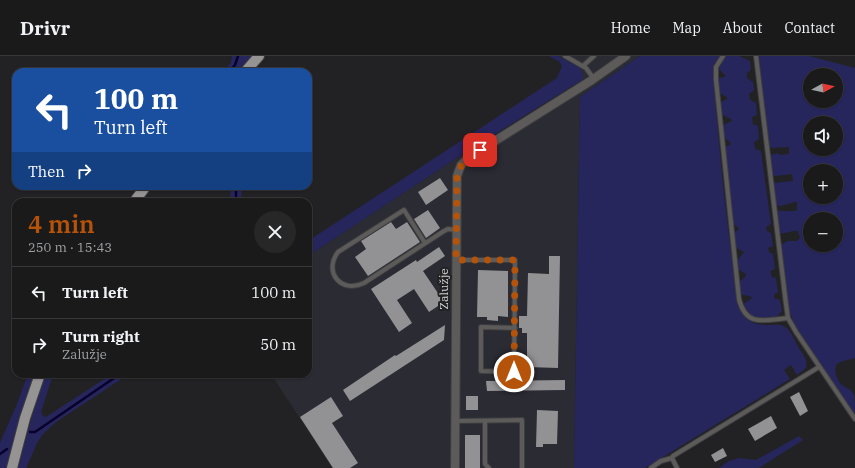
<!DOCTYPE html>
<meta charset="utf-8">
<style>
:root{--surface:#1a1a1b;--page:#272728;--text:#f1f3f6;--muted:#9fa1a3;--line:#38383a;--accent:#b45309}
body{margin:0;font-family:"IBM Plex Serif",serif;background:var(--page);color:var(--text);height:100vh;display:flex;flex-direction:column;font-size:15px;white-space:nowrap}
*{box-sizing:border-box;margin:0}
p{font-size:13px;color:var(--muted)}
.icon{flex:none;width:22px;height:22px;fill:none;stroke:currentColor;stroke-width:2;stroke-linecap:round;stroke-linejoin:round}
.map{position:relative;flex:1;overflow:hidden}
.drawer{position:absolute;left:12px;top:142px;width:300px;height:180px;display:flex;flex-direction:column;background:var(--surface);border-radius:12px;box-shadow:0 1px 3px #0004,0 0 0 1px var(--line)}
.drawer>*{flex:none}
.hud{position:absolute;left:12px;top:12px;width:300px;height:122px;border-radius:12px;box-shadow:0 1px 3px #0004,0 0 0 1px var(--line);background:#1a4fa0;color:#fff;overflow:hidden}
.needle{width:26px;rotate:82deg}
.buttons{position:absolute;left:803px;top:12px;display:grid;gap:8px}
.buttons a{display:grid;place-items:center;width:40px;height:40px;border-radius:50%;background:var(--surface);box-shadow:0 1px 3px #0004,0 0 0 1px var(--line);font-size:20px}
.pin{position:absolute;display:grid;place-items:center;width:34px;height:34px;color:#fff;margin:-17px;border-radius:8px;box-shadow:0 2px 6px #0006}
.me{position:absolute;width:44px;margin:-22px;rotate:0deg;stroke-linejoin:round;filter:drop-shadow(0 0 3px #0008)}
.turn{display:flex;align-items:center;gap:14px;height:84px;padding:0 16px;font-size:18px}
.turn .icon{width:52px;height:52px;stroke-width:2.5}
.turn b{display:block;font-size:28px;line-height:34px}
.then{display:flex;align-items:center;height:38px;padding:0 16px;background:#0003;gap:8px;font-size:15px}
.round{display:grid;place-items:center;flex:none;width:42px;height:42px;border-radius:21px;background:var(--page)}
.overview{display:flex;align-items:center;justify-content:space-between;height:68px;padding:0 16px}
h1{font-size:24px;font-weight:600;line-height:30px;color:var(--accent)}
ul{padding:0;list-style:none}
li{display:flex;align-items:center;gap:12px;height:52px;padding:0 16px;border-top:1px solid var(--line)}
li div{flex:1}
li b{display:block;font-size:15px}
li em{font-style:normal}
header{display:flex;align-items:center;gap:24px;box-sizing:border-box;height:56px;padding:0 20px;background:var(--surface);border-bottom:1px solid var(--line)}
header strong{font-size:19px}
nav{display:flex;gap:22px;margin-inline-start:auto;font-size:14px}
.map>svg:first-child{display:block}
.built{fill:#2a2b33}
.green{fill:#26265d;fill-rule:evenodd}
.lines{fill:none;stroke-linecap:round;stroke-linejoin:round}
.stream{stroke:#08012d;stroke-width:2.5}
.building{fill:#929295}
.lane-casing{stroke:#3e3e40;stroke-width:6}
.street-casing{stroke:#3e3e40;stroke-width:10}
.primary-casing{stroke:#3e3e40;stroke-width:12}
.lane{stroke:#5c5b5a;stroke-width:4}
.street{stroke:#5c5b5a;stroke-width:8}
.primary{stroke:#969493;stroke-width:10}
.route{stroke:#b45309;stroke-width:7;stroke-dasharray:0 12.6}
.labels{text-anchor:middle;stroke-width:4;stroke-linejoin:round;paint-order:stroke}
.street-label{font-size:12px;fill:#d3d3d5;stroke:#222224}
</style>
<header>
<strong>Drivr</strong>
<nav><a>Home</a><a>Map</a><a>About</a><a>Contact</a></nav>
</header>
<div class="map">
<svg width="855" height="412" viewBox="0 0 855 412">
<rect width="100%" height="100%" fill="#222224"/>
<path class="built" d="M558 0H640L580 41 574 412H332L271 318H308V200L452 105 565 36 582 24 580 12Z"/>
<g class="green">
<path d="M232 0H254L240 16H224L231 6Z"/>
<path d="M549 0H558L580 12 583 19 582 24 452 105 308 200V185L557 22 562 10 560 6Z"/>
<path d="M640 0H720L715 7 713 21 723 130 737 246C742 263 753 270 770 269 776 269 780 268 785 271 792 275 795 286 799 292 803 299 808 304 806 312L797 319 791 309 784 314 790 323 645 412H574L580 41Z"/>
<path d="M726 0H739L750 5 751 14 747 17V22L753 26 754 34 749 38 750 44 756 47 757 59 752 61 753 68 758 70 759 83 754 86 755 93 761 95 771 168 766 171 767 175 771 177 773 190 768 192 769 196 773 198 775 213 770 215 772 221 776 222 778 236 774 239V242L780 244 782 255 776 262 756 263 744 255 743 248 751 243 752 241 740 238 739 226 745 221 746 218 739 214 737 205 744 196 735 191 733 177 738 174 739 172 732 167 724 91 730 89 731 87 723 81 721 70 732 65 731 63 721 58 719 47 727 43V41L719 37 717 22 725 21V19L719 13 723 2Z"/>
<path d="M759 0H809L855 12V302L840 306 836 309C834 317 837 326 845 331 849 333 852 334 854 339 855 344 855 352 855 358L802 282 795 270 790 256 784 227 780 189 788 185H797L800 182 798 175C791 174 786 179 779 177L777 155C784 154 790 157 797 154V146C789 146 783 152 775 149L773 127 793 125 792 118 775 120 772 119 770 99 778 97 780 99 789 98V91L769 92ZM810 19H836V45H810ZM810 67H836V93H810ZM810 115H836V141H810ZM810 163H836V189H810Z"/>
<path d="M231 130H242L241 146H230Z"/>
<path d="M28 318H37L9 412H0V387L17 348Z"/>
<path d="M45 318H53L41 356 43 360 46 361 112 318H129L56 366 43 378 37 387 26 412H18L29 371Z"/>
<path d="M799 380 803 384 759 412H719L729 405 739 402 756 404Z"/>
</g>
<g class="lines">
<g class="stream">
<path d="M229 16 235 9 238 0"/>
<path d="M236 146V130"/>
<path d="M30 376H35L120 318"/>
<path d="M0 398 7 393"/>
</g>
</g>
<g class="building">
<path d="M440 122 448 134 426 149 418 136Z"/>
<path d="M428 154 440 172 426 182 414 163Z"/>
<path d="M391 166 396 173 407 166 420 186 368 220 355 201 366 193 361 185Z"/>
<path d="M439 191 445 200 423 215 444 246 429 256 414 233 397 244 412 267 399 276 371 233 416 204 417 206Z"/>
<path d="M549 200H560L558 312 527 311V309L521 308V300H527V277H522V272H519V260H527L528 217 549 218Z"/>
<path d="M478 214 508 215V261L498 260V265L487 264V261H477Z"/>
<path d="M445 269 444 284 350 345 343 334 395 299 396 300Z"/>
<path d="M565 324V334L487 335 486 325Z"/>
<path d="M799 336 808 355 800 360 790 341Z"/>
<rect x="466" y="340" width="12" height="14"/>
<path d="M331 341 343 360 332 367 358 407 350 412H333L300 361Z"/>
<path d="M537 354 558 355 557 388H543V391H536Z"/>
<path d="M771 360 777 372 755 385 748 373Z"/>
<rect x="465" y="379" width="15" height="33"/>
<path d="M723 392 727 400 715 406 711 399Z"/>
</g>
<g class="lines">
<g class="lane-casing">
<g id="lane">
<path d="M565 0 586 12 594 23"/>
<path d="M723 0 716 11V24L739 243C746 272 765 264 788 262"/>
<path d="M756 0 786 248 788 262 796 276 855 363"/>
<path d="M583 10 594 0"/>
<path d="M425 187 404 154 338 196C323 216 341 238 364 227L444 175 448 173 456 174"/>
<path d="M457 204H515L514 316 481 315V271L515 272"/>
<path d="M455 365 522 364V412"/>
<path d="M485 365V408L489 412"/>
<path d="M651 412 661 405 672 402"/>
<path d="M677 412 672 402 673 400 819 311"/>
</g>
</g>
<g class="street-casing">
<path id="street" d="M455 412 457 120 461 109 468 102 592 24 626 0"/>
</g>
<g class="primary-casing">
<g id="primary">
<path d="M245 16 259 0"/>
<path d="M134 146 146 130"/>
<path d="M12 412 25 362 40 318"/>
</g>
</g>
<use href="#lane" class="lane"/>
<use href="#street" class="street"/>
<use href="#primary" class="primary"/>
</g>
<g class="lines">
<path class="route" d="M480 94C467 103 462 105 457 120L456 204H515L514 316"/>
</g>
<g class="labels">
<g class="street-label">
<text transform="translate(444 233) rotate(-90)" y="4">Zalužje</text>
</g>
</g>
</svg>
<div class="buttons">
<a><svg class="needle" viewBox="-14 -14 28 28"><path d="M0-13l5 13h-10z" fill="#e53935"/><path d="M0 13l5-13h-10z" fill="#9fa1a3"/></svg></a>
<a><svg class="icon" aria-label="sound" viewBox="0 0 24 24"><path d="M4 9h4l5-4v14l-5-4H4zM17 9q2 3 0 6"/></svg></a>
<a>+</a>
<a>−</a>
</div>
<div class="pin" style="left:480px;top:94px;background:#d93025"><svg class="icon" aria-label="arrive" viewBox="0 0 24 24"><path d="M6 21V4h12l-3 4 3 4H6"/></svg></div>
<svg class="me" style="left:514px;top:316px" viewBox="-20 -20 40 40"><circle r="17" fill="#b45309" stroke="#fff" stroke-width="3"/><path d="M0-11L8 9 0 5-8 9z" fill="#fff"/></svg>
<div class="hud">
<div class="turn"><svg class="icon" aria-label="left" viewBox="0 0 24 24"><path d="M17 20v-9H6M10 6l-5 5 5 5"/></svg><div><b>100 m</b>Turn left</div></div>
<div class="then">Then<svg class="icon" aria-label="right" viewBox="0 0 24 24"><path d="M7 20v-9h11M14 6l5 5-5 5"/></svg></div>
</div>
<section class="drawer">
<div class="overview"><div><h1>4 min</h1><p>250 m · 15:43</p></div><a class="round"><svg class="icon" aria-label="close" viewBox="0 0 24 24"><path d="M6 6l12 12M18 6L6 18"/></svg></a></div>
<ul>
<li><svg class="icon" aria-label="left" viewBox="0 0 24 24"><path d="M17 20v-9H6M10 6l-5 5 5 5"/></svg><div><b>Turn left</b></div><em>100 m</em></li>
<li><svg class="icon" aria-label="right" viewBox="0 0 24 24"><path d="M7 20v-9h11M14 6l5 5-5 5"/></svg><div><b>Turn right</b><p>Zalužje</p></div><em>50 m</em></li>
</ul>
</section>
</div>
